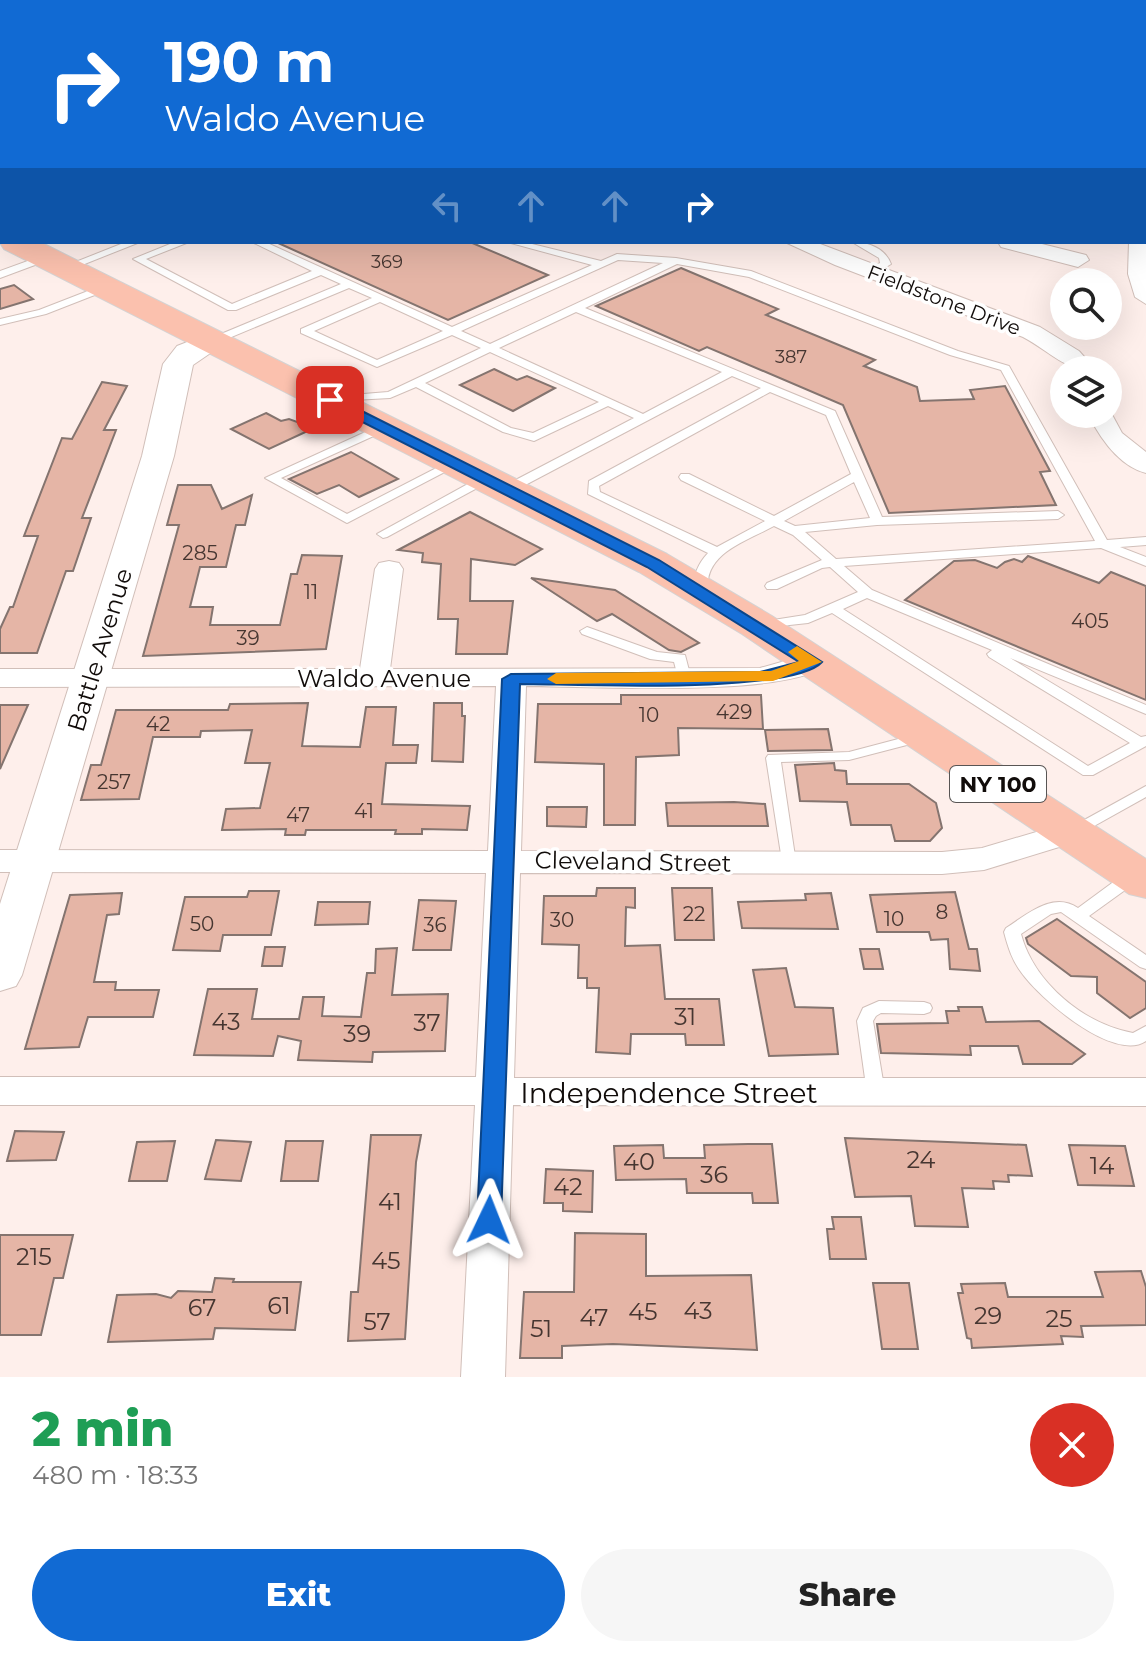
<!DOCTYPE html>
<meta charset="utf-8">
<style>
:root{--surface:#fff;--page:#f6f6f6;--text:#222;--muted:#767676;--accent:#116ad3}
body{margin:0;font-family:Montserrat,sans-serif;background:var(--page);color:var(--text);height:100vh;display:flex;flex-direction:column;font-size:30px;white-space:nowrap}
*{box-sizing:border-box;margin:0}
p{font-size:26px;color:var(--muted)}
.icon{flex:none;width:44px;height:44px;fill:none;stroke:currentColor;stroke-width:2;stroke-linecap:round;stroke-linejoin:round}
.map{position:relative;height:1377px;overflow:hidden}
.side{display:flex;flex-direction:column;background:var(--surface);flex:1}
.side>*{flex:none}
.guide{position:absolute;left:0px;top:0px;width:1146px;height:244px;box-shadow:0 8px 32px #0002;background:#116ad3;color:#fff;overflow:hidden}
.controls{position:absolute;left:1050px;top:268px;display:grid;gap:16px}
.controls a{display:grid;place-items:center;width:72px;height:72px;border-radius:50%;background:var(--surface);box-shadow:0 8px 32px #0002;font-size:40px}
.pin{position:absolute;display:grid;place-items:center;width:68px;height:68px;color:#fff;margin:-34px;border-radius:16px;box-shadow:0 4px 12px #0006}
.me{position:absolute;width:88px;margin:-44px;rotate:2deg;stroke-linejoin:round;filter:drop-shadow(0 0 6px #0008)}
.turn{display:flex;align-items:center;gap:28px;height:168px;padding:0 32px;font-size:36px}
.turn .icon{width:104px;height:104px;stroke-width:2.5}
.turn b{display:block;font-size:56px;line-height:68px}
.lanes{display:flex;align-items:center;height:76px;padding:0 32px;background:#0003;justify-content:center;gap:40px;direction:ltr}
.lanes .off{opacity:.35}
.round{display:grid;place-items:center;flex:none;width:84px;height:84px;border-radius:42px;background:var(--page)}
.head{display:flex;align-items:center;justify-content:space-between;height:136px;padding:0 32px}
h1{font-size:48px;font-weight:800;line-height:60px;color:#1e9e55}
.button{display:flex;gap:16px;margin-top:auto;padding:16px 32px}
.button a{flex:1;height:92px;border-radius:48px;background:var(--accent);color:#fff;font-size:32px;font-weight:800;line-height:92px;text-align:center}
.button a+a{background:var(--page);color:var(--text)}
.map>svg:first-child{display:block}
.building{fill:#e5b5a6;stroke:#84746f;stroke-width:2}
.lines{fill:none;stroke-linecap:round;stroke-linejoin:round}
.service-casing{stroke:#d1bfb9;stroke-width:2}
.minor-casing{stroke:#d1bfb9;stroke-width:2}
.tertiary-casing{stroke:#d1bfb9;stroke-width:2}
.primary-casing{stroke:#d4d3d3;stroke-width:2}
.service{fill:#fff;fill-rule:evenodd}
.minor{fill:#fff;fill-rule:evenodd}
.tertiary{fill:#fff;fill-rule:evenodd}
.primary{fill:#fbc1ae;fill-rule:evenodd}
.route{fill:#116ad3;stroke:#0b4589;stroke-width:2}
.slow{fill:#f59e0b}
.labels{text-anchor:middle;stroke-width:7;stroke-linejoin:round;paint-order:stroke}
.far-number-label{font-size:18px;fill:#463631}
.far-street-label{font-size:20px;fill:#110c0a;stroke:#fff}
.number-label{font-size:20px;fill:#463631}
.shield{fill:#fff;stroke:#585554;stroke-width:2}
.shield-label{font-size:22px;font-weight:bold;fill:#110c0a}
.street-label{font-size:24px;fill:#110c0a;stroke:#fff}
.near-number-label{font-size:24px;fill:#463631}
.near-street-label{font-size:28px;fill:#110c0a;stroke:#fff}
</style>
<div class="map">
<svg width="1146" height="1377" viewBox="0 0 1146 1377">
<rect width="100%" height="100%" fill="#feefeb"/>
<g class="building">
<path d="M276 242H470L548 275 448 320Z"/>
<path d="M681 268 778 309 766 315 875 360 864 366 917 387 920 401 974 399 970 390 1005 386 1050 471 1040 472 1056 505 889 513 843 405 707 347 699 351 596 306Z"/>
<path d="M14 285 33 299 0 309V289Z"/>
<path d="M494 369 517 380 527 376 555 388 513 411 460 385Z"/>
<path d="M102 382 127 386 104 430H116L82 518H91L73 571H66L37 653H0V629L10 607H13L38 536H24L62 438 72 439Z"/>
<path d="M266 413 281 421 289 419 314 428 269 449 231 429Z"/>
<path d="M351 452 398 479 359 497 339 485 317 494 289 479Z"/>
<path d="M178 485H211L222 509 252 495 245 525H236L226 567H200L190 607H213L210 625H280L291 574H297L302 555 342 556 326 649 143 656 179 525H167Z"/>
<path d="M470 512 542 549 515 565 471 559 470 601H513L507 654H456L458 619H438L441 564 422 562 423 553 398 550Z"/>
<path d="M1028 556 1099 583 1111 572 1146 586V700L905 600 954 561 975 560 997 568 1005 562 1014 559 1022 562Z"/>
<path d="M531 578 615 590 699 643 681 652 669 650 612 614 597 621Z"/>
<path d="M621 695H761L763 729 678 728 679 755 636 757 635 825H604V764L535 762 538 704H621Z"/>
<path d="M308 703 302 746 360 747 366 707H396L393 745H418L416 763H386L382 804 470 806 467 830 422 829V834H395L396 830H306L305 835H285L286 829 222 830 226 809 260 808 270 763H245L252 730 201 731 200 737H153L139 799 81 800 91 765H101L116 710H228L230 704Z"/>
<path d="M434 703H462V716H465L463 762 432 761Z"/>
<path d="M0 705H28L0 769Z"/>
<path d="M828 729 832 750 768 751 765 730Z"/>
<path d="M834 763 835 770 846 771 847 784H909L936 803 942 828 930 841H895L891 825H851L847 802 800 801 795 765Z"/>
<path d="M734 802 765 804 768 826H668L666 803Z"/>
<path d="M547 807H587L586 827 547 826Z"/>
<path d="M597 888H635V908L626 907 625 946 660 945 665 999H719L724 1045H686L685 1034H631L630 1054 596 1052 599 988H587V978H578L579 945 542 944 544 896H596Z"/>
<path d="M672 888H712L714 940H675Z"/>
<path d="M249 891H279L271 935H223L220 951 173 950 185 897H247Z"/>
<path d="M955 892 969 949H977L980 971 950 969 948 939 931 940 929 932H877L870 895Z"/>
<path d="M122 893 119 914 107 915 94 982H116L115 990H159L153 1017H88L79 1047 25 1049 70 895Z"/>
<path d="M831 893 838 929 742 928 738 902 806 900 805 894Z"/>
<path d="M419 900 456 901 451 950H413Z"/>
<path d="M318 902H370L368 924 315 925Z"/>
<path d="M1057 919 1146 982V1008L1130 1018 1097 993V977L1071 976 1028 944 1026 938Z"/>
<path d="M265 947H285L282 966H262Z"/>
<path d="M397 948 392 995 448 994 445 1051 373 1052 372 1062 298 1060 301 1041 278 1036 273 1056 194 1055 208 989H257L252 1019H299L303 997H324L322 1016 361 1017 367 973H375L376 949Z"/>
<path d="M860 949H879L883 969H864Z"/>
<path d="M786 968 795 1007 833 1008 838 1054 769 1056 753 970Z"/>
<path d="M958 1007H982L986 1022 1039 1021 1085 1054 1072 1064H1023L1018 1046H970L971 1055 881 1053 877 1024 948 1023 946 1011H959Z"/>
<path d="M15 1131 64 1132 56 1160 7 1161Z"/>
<path d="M371 1135H421L416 1162 405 1339 348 1341 351 1292H358Z"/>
<path d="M845 1138 1026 1145 1032 1176 1008 1175 1009 1182 993 1181 994 1189 962 1188 968 1227 915 1226 911 1196 855 1197Z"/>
<path d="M216 1140 251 1142 241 1181 205 1179Z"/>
<path d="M175 1141 167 1181H129L137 1142Z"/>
<path d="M286 1141H323L318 1181H281Z"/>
<path d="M748 1144H772L778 1203H753L752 1193H687L686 1179 616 1180 614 1146 663 1145 664 1158H705L704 1145Z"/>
<path d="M1069 1145 1125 1146 1134 1186 1078 1185Z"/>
<path d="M546 1169 593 1171 592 1212 563 1211V1203H544Z"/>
<path d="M832 1217H861L866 1259H830L827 1229H834Z"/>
<path d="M575 1233 646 1234V1276L751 1275 757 1350 613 1344 562 1346V1358H520L524 1292H574Z"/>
<path d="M0 1235H73L63 1278H54L41 1335H0Z"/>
<path d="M1141 1271 1146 1287V1325L1081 1326 1083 1337 1061 1336 1063 1344 972 1348 971 1339 967 1338 958 1293H963L961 1284 1005 1283 1008 1297H1103L1095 1272Z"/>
<path d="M215 1278 234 1279 233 1282H301L295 1330 215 1328 213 1339 108 1342 117 1295 156 1294 171 1298 178 1291 212 1292Z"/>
<path d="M873 1283H909L918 1349H882Z"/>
</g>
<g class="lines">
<g class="service-casing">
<g id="service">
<rect x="1144" y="14" width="2" height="4"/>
<rect x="0" y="64" width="2" height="6"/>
<rect x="0" y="122" width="2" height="6"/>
<path d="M126 242H140L72 269 63 267Z"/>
<path d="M175 242H189L146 259 232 304 312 271 252 242H265L452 327 592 265 507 242H524L601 261 617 254 676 258 751 271 958 351 1009 366 1107 540 1146 537V545L1120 547 1146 557V566L1101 548 844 566 872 590 1146 705V714L1010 658 1141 737 1146 736V746L1093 775H1083L832 613 808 623 761 628 759 625 761 622 805 615 858 592 830 567 822 568 777 589H767L765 586 767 583 822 560 793 535 774 526C747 541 703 553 708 591L701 595 694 591C693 575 698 564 708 553L588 494 589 481 761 388 732 376 512 492H504L502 489 504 486 634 418 608 406 534 441 503 432 416 387 390 398 335 401V397L339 396 388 392 481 348 452 335 377 367 301 333V329L372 298 349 288 217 343H209V339L341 284 321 275 236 310H228L133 259ZM618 260 663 263 490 344 461 331ZM677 264 749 277 950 355 1001 370 1095 541 836 559 805 532 877 525 1058 519 1064 515 1058 511 882 517 835 411 585 308ZM380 302 443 331 377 360 314 331ZM576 312 722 372 643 414 499 348ZM490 352 599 402 533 433 511 428 425 383ZM770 392 826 415 851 474 774 516 689 474H681L679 477 681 480 765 521 717 547 600 492 599 486ZM854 482 870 518 795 526 784 521ZM867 598 992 650 987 654 989 657 1130 743 1088 766 843 609Z"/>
<path d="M852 242C868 242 885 248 891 264L875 274H867V270L880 263 879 258Z"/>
<path d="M47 254 51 255V259L0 278V271Z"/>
<path d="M106 284 110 285V289L46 314 0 325V319L39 310Z"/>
<path d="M385 423 391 427 389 429 281 478 347 514 450 461 454 460 460 464 347 523 265 478Z"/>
<path d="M486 474 492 478 490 481 387 537 383 538 377 534Z"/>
<path d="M587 627 657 652 685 655 691 678 689 681H679L674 662 650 659 582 634 580 631Z"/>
<path d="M921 733 926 734 928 737 926 740 849 760 781 762 796 863 793 867H783L766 758 768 755 849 752Z"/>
<path d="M1146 786V797L1078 835H1068L1065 832 1068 829Z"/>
<path d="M1133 871 1139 872 1141 876 1139 880 1089 916 1146 955V969L1140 967 1061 912 1051 914 1021 934C1034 983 1084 1024 1133 1033L1146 1026V1041C1114 1063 1039 998 1021 972 1012 960 1008 947 1004 932L1006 928C1028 914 1053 891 1078 908L1127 872Z"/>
<path d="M879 1001 924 1002 930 1004 932 1008 930 1012 924 1014 881 1013 876 1016 873 1021 885 1093 882 1098 876 1100 870 1098 867 1093 857 1021 863 1008Z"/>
</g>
</g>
<g class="minor-casing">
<g id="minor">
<rect x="812" y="0" width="16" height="2"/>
<path d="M1122 0H1138L1139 2H1123Z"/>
<path d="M2 104V116L0 117V105Z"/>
<path d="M1144 237H1146V304L1135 297 1128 274 1129 242H1144Z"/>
<path d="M785 242H815L1040 327 1079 351 1096 370C1062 370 1053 353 1023 337L835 265Z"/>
<path d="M998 242H1034L1086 255 1089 260 1078 267 1001 247Z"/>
<path d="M1109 409 1122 433 1146 452V473C1119 466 1100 438 1088 414H1108Z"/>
<path d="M389 561 399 563 403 569 390 669 760 668 813 653 823 656 828 662C802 699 577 686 526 686L521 851 942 852 982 848 1070 822 1082 826 1086 833 1082 840 984 870 942 874 520 873 514 1078H1146V1106L513 1105 505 1377H461L475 1105H0V1077H476L486 873 0 872V850L488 851 496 686 0 687V669H360L375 569 379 563Z"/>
</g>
</g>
<g class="tertiary-casing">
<path id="tertiary" d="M213 332 223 335 228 341 193 365 174 456 22 975 16 986 0 991V904L142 456 163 364 177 346Z"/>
</g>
<g class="primary-casing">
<path id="primary" d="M2 238V242H40L667 554 772 616 1146 859V898L1129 894 742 634 639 572 4 249 0 243Z"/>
</g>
<use href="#service" class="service"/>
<use href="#minor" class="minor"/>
<use href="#tertiary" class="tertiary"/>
<use href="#primary" class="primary"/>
</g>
<path class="route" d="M330 395 659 560 822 662C792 695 573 684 520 684L501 1220 498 1227 489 1230 481 1227 477 1220 502 679 511 674 760 672 799 662 647 567 325 403 323 400Z"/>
<path class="slow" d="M797 646 822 662 773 681 556 684 547 679 556 673 771 671 799 661 788 652Z"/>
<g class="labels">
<g class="far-number-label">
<text x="387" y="268">369</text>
<text x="791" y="363">387</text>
</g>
<g class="far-street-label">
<text transform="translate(944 300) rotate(21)" y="7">Fieldstone Drive</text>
</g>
<g class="number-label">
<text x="200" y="560">285</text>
<text x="311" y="599">11</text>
<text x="1090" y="628">405</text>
<text x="248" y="645">39</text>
<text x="734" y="719">429</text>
<text x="649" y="722">10</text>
<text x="158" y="731">42</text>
<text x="114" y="789">257</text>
<text x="364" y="818">41</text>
<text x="298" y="822">47</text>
<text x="942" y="919">8</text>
<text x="694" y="921">22</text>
<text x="894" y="926">10</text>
<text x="562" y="927">30</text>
<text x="202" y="931">50</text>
<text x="435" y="932">36</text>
</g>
<rect class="shield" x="950" y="766" width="96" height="36" rx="6"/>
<g class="shield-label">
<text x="998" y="792">NY 100</text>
</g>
<g class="street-label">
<text transform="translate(100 650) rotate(-73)" y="8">Battle Avenue</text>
<text x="384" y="687">Waldo Avenue</text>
<text transform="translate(633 862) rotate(1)" y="8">Cleveland Street</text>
</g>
<g class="near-number-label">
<text x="685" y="1025">31</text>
<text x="226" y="1030">43</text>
<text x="427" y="1031">37</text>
<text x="357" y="1042">39</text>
<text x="921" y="1168">24</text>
<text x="639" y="1170">40</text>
<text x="1102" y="1174">14</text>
<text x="714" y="1183">36</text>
<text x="568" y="1195">42</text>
<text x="390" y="1210">41</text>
<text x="34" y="1265">215</text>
<text x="386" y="1269">45</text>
<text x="279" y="1314">61</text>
<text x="202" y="1316">67</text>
<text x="698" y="1319">43</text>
<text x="643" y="1320">45</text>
<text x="988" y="1324">29</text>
<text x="594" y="1326">47</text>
<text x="1059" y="1327">25</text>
<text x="377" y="1330">57</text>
<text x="541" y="1337">51</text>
</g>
<g class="near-street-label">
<text x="669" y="1103">Independence Street</text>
</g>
</g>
</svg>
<div class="controls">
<a><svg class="icon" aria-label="search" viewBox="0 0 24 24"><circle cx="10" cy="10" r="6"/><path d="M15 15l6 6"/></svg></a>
<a><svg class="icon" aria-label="layers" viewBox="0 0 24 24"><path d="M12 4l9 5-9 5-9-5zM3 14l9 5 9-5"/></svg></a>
</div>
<div class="pin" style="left:330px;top:400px;background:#d93025"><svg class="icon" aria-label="arrive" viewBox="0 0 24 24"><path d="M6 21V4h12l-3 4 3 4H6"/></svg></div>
<svg class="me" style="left:489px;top:1220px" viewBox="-20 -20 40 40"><path d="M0-17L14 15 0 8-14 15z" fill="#116ad3" stroke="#fff" stroke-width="4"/></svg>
<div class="guide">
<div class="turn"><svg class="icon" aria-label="right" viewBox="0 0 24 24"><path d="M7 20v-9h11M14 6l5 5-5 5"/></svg><div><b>190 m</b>Waldo Avenue</div></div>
<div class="lanes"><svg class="icon off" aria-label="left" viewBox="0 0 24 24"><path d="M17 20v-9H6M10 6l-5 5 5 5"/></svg><svg class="icon off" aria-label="ahead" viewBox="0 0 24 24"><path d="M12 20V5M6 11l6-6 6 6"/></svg><svg class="icon off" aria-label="ahead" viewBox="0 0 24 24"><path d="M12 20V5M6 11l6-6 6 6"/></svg><svg class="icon" aria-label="right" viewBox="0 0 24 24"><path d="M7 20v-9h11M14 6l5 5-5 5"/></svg></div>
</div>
</div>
<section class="side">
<div class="head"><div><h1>2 min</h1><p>480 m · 18:33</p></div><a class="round" style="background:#d93025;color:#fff"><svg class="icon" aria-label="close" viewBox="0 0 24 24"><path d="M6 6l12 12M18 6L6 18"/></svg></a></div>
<div class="button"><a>Exit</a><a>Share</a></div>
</section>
